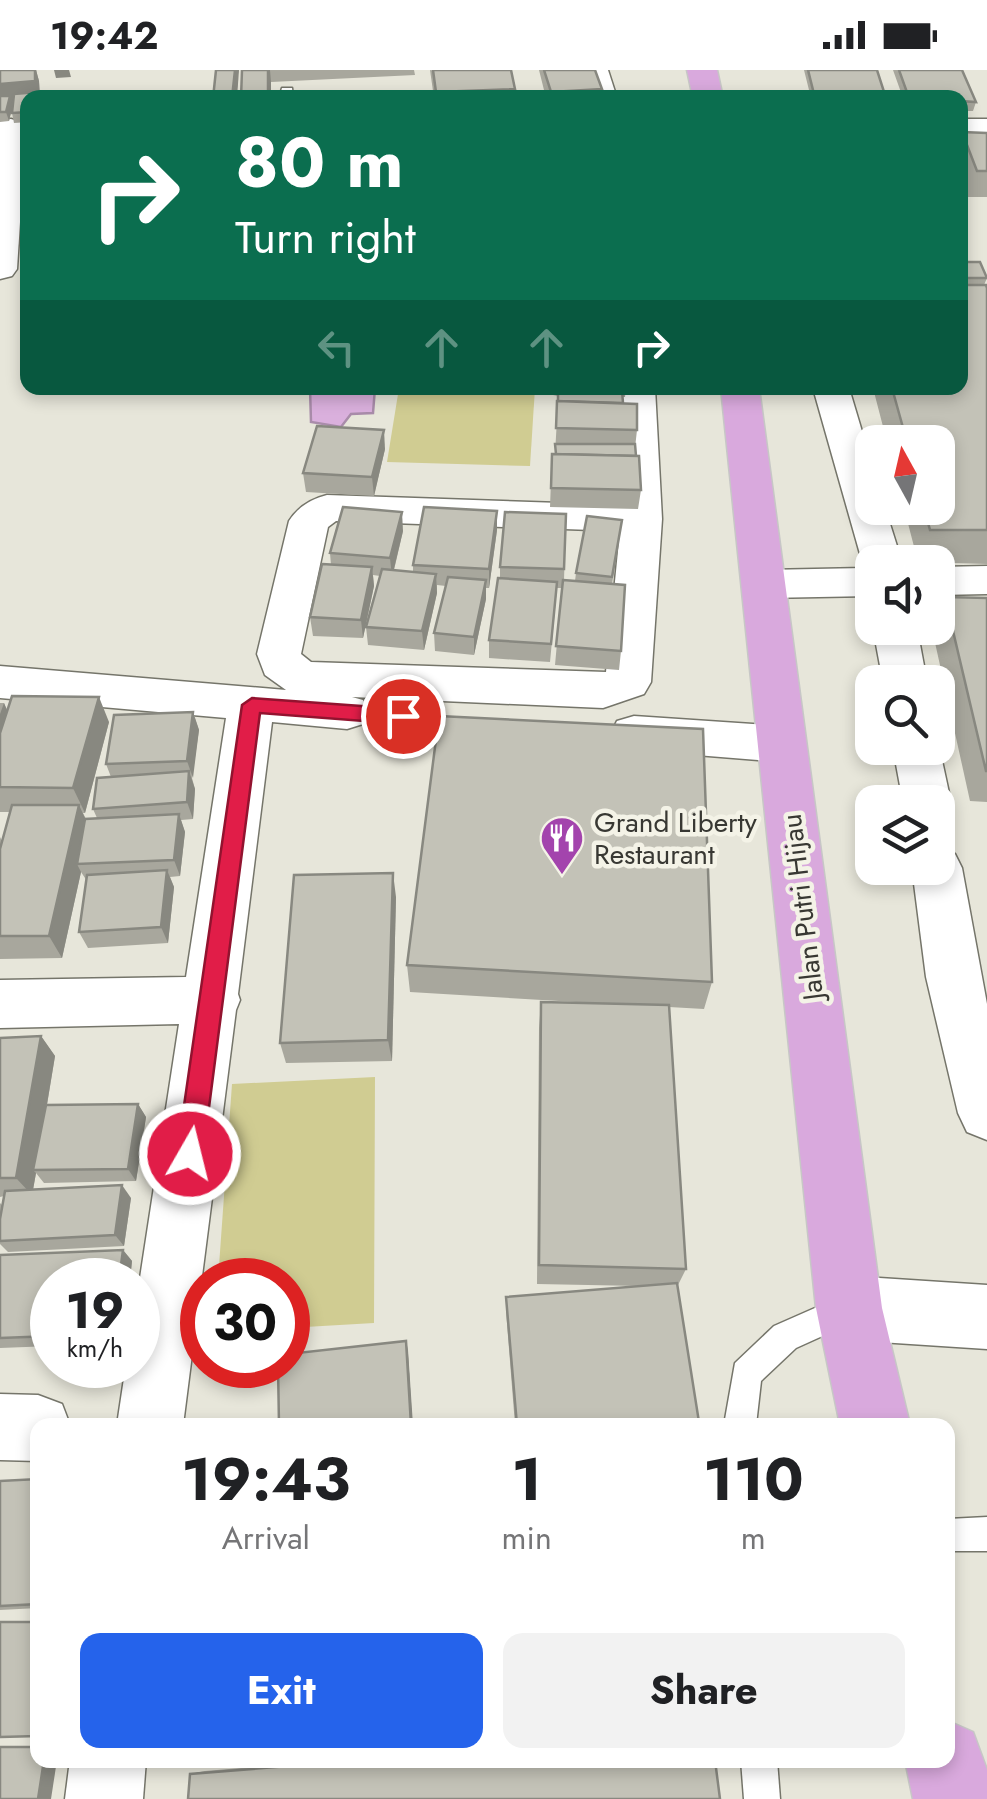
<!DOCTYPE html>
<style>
:root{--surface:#fff;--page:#f2f2f2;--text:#202124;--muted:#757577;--accent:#2563eb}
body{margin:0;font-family:Jost,sans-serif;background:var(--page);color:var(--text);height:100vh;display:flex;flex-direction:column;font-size:38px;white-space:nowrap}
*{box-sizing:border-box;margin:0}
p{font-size:32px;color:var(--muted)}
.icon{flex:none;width:55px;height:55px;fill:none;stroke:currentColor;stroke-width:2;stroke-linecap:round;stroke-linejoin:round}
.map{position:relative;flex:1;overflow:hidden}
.drawer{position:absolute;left:30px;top:1348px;width:925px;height:350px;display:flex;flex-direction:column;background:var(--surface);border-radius:20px;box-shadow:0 5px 15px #0003}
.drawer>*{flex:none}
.guide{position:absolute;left:20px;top:20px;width:948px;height:305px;border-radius:20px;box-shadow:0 5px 15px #0003;background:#0b6e4f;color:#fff;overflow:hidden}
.needle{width:65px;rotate:352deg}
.tools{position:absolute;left:855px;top:355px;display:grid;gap:20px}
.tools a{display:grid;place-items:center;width:100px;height:100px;border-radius:20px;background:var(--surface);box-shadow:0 5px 15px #0003;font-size:50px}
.speed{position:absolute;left:30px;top:1188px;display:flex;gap:20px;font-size:50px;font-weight:700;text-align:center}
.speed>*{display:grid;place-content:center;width:130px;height:130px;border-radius:50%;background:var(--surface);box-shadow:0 5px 15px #0003;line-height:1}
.speed small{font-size:25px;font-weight:400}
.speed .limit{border:15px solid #d22;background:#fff;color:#111}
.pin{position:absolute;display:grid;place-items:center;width:85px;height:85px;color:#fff;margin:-42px;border:5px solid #fff;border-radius:50%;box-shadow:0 2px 10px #0007}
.me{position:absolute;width:110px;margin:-55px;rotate:8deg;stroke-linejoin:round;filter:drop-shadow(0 0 8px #0008)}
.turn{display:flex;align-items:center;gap:35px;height:210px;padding:0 50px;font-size:45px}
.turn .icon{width:130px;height:130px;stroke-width:2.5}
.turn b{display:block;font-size:70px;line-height:85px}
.lanes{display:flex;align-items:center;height:95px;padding:0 50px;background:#0003;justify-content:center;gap:50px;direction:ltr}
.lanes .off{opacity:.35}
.eta{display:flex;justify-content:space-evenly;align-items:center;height:170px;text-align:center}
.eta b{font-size:60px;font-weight:700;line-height:70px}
.button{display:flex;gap:20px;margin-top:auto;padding:20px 50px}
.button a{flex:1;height:115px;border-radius:20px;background:var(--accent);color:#fff;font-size:40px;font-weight:700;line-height:115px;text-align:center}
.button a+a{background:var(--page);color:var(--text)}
.status{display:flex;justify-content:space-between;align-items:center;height:70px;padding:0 50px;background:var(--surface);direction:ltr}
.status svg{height:28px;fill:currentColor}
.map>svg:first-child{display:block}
.green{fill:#d0cc92}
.water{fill:#dab0dd;stroke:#a98caa;stroke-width:2.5}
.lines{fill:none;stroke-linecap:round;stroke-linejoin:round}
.service-casing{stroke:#75756a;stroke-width:3}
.minor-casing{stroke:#75756a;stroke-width:3}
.primary-casing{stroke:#c7c7c6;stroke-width:3}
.service{fill:#fff;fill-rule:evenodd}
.minor{fill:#fff;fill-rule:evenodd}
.primary{fill:#d9a9dd;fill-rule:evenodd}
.wall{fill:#a8a79d}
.shaded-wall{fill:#888880}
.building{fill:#c3c2b7;stroke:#888880;stroke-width:2.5}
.route{fill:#e11d48;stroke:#92132f;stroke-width:2.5}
.labels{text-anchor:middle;stroke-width:9;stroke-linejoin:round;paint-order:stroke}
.poi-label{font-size:28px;fill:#383833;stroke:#f4f3e7;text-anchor:start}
.street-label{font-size:28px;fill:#383833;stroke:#f4f3e7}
</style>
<div class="status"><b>19:42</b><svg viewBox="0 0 49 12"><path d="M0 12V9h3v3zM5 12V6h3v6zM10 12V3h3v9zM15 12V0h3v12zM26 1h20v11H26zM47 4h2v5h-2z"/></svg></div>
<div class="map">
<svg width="987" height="1729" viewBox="0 0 987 1729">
<rect width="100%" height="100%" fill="#e7e6da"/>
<g class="green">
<path d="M399 318H535L530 396 387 392Z"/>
<path d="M375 1007 374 1253 288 1258V1210H218L232 1014Z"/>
</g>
<path class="water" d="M310 318H375L373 343 351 344 341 357 311 352Z"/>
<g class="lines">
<g class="service-casing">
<g id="service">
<path d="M594 0H608L617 28H603Z"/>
<path d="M282 18H292L293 28H279Z"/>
<path d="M849 1223 860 1227 864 1238 860 1249 796 1278 761 1311 756 1355H724L735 1293 774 1256Z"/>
<path d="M987 1447V1481H948V1449Z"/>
<path d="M741 1690H777L780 1729H744Z"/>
</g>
</g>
<g class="minor-casing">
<g id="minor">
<path d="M11 49 21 52 26 58 17 199 12 206 0 209V50Z"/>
<rect x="960" y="49" width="27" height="18"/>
<path d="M619 318H655L662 449 651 612 644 624 603 638 352 627 363 630 370 642 363 654 347 659 272 652 238 924 240 930 236 940 183 1355H117L126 1295H138V1221L179 954 0 958V910L186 907 226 648 0 628V596L286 620 265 605 257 584 289 451C298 437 311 429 327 425L621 435ZM336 451 620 461 606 602 311 592 301 584 328 457Z"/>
<path d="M813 318H849L872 395V438H885L902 492H872V526L765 528 750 524 744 514 750 504 765 500 864 498Z"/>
<path d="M987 496V524L938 525V497Z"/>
<path d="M873 558H917L927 612H883Z"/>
<path d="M634 646 782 656 799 662 806 674 799 686 782 692 634 680 617 675 611 663 617 651Z"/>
<path d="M938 672 951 732 944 745 938 748V732H903L893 678H938Z"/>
<path d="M938 778 955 784 962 798 987 934V1070L967 1062 958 1043 926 907 912 798H938Z"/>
<path d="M849 1206 987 1215V1279L849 1270 827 1260 817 1238 827 1216Z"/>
<path d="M0 1324 38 1325 62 1334 70 1355H38V1391L0 1390Z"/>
<path d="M70 1690H146L143 1729H65Z"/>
</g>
</g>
<g class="primary-casing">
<g id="primary">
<path d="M687 0H717L723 28H693Z"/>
<path d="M721 318H759L882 1238 910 1355H840L816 1238Z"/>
<path d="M948 1651 973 1662 987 1700V1729H913L905 1690H948Z"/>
</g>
</g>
<use href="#service" class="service"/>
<use href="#minor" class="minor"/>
<use href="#primary" class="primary"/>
</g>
<g class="wall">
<path d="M0 0H36L39 11 40 28H28V52L14 53 12 43V36L9 51 0 52Z"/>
<path d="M242 0H414L415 5 271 12V28H241Z"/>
<path d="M430 0 515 19V28H434Z"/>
<path d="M539 0H595L602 19 601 28H546Z"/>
<path d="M804 0H877L886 28H811Z"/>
<path d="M893 0H962L976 32 973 41H960V28H903Z"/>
<path d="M962 62 987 63V127H968L962 111 960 118V65Z"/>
<path d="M960 192 987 208 984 215 987 218V494L918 492 904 438H938V372H887L873 318H960Z"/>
<path d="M553 318H626L625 327H623V333L637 360 635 378 641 420 638 439 550 437 552 384H555L558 331V326L553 325Z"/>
<path d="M385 379 374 426 306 422 303 403Z"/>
<path d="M566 444 564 510 575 511 576 503 622 450 612 514 621 581 619 600 555 595 562 518H557L550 592 489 588V570L500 509V497Z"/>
<path d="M497 460 489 518H486V529L474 585 435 581 434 563 446 516 437 515V523L424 580 368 575 366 557 380 506 373 505 374 516 363 568 313 566 310 547 331 495 330 483 403 461 394 500 413 502V495Z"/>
<path d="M945 527 987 528V732L970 731 932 559 933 558H938V546Z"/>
<path d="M0 633H4L7 641 109 652 85 743H83L86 749 97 748 93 739 111 707 106 694 193 642 199 660 192 708 195 719 193 749 181 750 185 762 180 806 170 807 174 817 168 873 88 878 79 862 87 811 81 802 62 888 0 889V767L2 771 10 742H0Z"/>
<path d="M396 827 392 991 286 993 280 973Z"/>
<path d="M407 895 712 912 704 939 669 937 686 1199 677 1217 699 1352 697 1355H515L506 1241V1227L639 1216 537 1214 539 958 541 932 610 934 410 922Z"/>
<path d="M41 966 55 986 47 1035 138 1034 146 1047 136 1111 44 1113 36 1103 33 1120 131 1128 124 1176 8 1182 0 1174V1133L2 1135 4 1126 0 1127V968Z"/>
<path d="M123 1180 132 1191 130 1210H52V1276L0 1278V1185Z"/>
<path d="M38 1409V1538L0 1540V1411Z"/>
<path d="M338 1690H715L190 1704 205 1701Z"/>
</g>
<g class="shaded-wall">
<path d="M35 0H36L39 11 40 28H28V30L12 32 13 35 9 51 6 42 0 33V14Z"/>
<path d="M54 0H69L71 7 56 8Z"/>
<path d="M235 0H239L237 28H232Z"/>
<path d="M268 0H270L271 12V28H268Z"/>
<path d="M384 360 385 379 374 426 372 407Z"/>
<path d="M497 441V460L489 518V499Z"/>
<path d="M402 442 403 461 392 507 390 488Z"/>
<path d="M372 497 374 516 363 568 361 550Z"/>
<path d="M436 504 437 523 424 580 422 561Z"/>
<path d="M486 510V529L474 585V567Z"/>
<path d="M99 627 109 652 85 743 73 718Z"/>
<path d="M4 633 12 651 0 691V644Z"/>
<path d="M193 642 199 660 193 708 187 691Z"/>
<path d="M189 701 195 719 193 749 187 732Z"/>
<path d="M79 735 90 759 77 794 81 802 62 888 49 866Z"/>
<path d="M179 744 185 762 180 806 174 790Z"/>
<path d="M167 800 174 817 168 873 161 857Z"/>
<path d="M393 803 396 827 392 991 388 970Z"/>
<path d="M41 966 55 986 36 1100H33L36 1103 32 1125 16 1108Z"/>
<path d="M138 1034 146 1047 136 1111 128 1099Z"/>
<path d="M122 1115 131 1128 124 1176 115 1165Z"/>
<path d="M123 1180 132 1191 130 1210H119Z"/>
<path d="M406 1271 408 1280 413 1355H411Z"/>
<path d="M44 1690H57L51 1729H38Z"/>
</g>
<g class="building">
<path d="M0 0H35V11L0 14Z"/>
<path d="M216 0H235L232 28H213Z"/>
<path d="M242 0H268V28H241Z"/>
<path d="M433 0H511L515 19 436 22Z"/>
<path d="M544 0H595L602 19 551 22Z"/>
<path d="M808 0H877L886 28H815Z"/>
<path d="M899 0H962L976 32 960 31V28H909Z"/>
<path d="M38 22V28H28V42L12 43 14 24Z"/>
<path d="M0 26H10L6 42H0Z"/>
<path d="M962 62 987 63V101H977Z"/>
<path d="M960 192H980L987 208H960Z"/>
<path d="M960 215H986L987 218V460H930L924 438H938V372H907L892 318H960Z"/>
<path d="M558 319 622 320 623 333 558 331Z"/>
<path d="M557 331 637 334V360L556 358Z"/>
<path d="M317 356 384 360 372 407 303 403Z"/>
<path d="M555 374H635L636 386 556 384Z"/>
<path d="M552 384 639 386 641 420 551 418Z"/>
<path d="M343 437 402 442 390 488 330 483Z"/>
<path d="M424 437 497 441 489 499 413 495Z"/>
<path d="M505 442 566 444 564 499 500 497Z"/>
<path d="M587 446 622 450 612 507 576 503Z"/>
<path d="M322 494 372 497 361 550 310 547Z"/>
<path d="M382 499 436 504 422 561 366 557Z"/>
<path d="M448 507 486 510 474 567 434 563Z"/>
<path d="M498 508 557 512 551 574 489 570Z"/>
<path d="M563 510 625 515 621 581 556 576Z"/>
<path d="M945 527 987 528V701H986Z"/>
<path d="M12 626 99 627 73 718 0 717V663Z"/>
<path d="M193 642 187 691 106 694 114 645Z"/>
<path d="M439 646 703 659 712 912 407 895Z"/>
<path d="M189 701 187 732 93 739 97 708Z"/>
<path d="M12 735H79L49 866H0V779Z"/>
<path d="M179 744 174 790 77 794 85 749Z"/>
<path d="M167 800 161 857 79 862 87 805Z"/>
<path d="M393 803 388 970 280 973 294 805Z"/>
<path d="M541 932 669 935 686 1199 539 1195Z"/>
<path d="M41 966 16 1108H0V968Z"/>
<path d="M138 1034 128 1099 33 1100 46 1035Z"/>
<path d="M122 1115 115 1165 0 1171V1149L5 1121Z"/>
<path d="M123 1180 119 1210H52V1266L0 1268V1185Z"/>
<path d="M677 1213 699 1352 663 1355H517L506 1227Z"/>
<path d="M406 1271 411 1355H279L278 1295H288V1284Z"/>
<path d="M38 1409V1534L0 1536V1411Z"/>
<path d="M0 1552H38V1666L0 1667Z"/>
<path d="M0 1677H38V1690H44L38 1729H0Z"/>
<path d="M364 1690H715L720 1729H188L190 1704Z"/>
</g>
<path class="route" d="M252 628 403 639 413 646 403 654 260 643 203 1084 199 1093 190 1096 181 1093 177 1084 242 635Z"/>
<defs>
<g id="restaurant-pin" transform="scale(2.25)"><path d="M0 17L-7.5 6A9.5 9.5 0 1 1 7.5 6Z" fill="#a344ad" stroke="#f4f3e7"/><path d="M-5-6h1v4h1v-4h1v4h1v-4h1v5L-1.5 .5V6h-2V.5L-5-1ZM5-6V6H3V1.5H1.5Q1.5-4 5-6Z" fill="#fff"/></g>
</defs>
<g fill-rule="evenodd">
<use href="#restaurant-pin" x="562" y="768"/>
</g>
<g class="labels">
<g class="poi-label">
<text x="594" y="762">Grand Liberty<tspan x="594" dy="32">Restaurant</tspan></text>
</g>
<g class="street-label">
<text transform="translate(802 837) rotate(-97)" y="10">Jalan Putri Hijau</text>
</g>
</g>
</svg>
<div class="tools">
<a><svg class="needle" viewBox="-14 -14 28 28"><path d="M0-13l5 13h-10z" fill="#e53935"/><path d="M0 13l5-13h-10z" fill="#757577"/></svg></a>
<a><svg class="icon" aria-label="sound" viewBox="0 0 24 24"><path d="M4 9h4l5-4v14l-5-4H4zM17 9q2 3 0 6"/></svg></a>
<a><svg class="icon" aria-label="search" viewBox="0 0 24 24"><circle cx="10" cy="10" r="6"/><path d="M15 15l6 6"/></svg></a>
<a><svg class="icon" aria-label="layers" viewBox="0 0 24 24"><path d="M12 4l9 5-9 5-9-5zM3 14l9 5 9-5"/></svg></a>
</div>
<div class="speed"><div>19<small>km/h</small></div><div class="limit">30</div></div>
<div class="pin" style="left:403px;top:646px;background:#d93025"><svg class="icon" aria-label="arrive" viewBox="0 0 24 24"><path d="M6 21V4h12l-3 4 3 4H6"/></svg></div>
<svg class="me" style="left:190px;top:1084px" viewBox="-20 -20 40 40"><circle r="17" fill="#e11d48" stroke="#fff" stroke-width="3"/><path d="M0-11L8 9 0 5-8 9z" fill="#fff"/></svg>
<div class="guide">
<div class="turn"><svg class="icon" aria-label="right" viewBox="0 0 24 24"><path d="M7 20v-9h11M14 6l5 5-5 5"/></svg><div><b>80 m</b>Turn right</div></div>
<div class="lanes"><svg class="icon off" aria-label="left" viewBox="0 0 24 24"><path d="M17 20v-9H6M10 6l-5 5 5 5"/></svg><svg class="icon off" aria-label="ahead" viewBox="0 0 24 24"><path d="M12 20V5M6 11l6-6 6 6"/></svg><svg class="icon off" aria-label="ahead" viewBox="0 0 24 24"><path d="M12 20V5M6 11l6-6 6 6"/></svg><svg class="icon" aria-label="right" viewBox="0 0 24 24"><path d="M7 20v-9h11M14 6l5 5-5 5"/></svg></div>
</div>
<section class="drawer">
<div class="eta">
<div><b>19:43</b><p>Arrival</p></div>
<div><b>1</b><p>min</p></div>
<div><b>110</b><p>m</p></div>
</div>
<div class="button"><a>Exit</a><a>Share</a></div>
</section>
</div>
